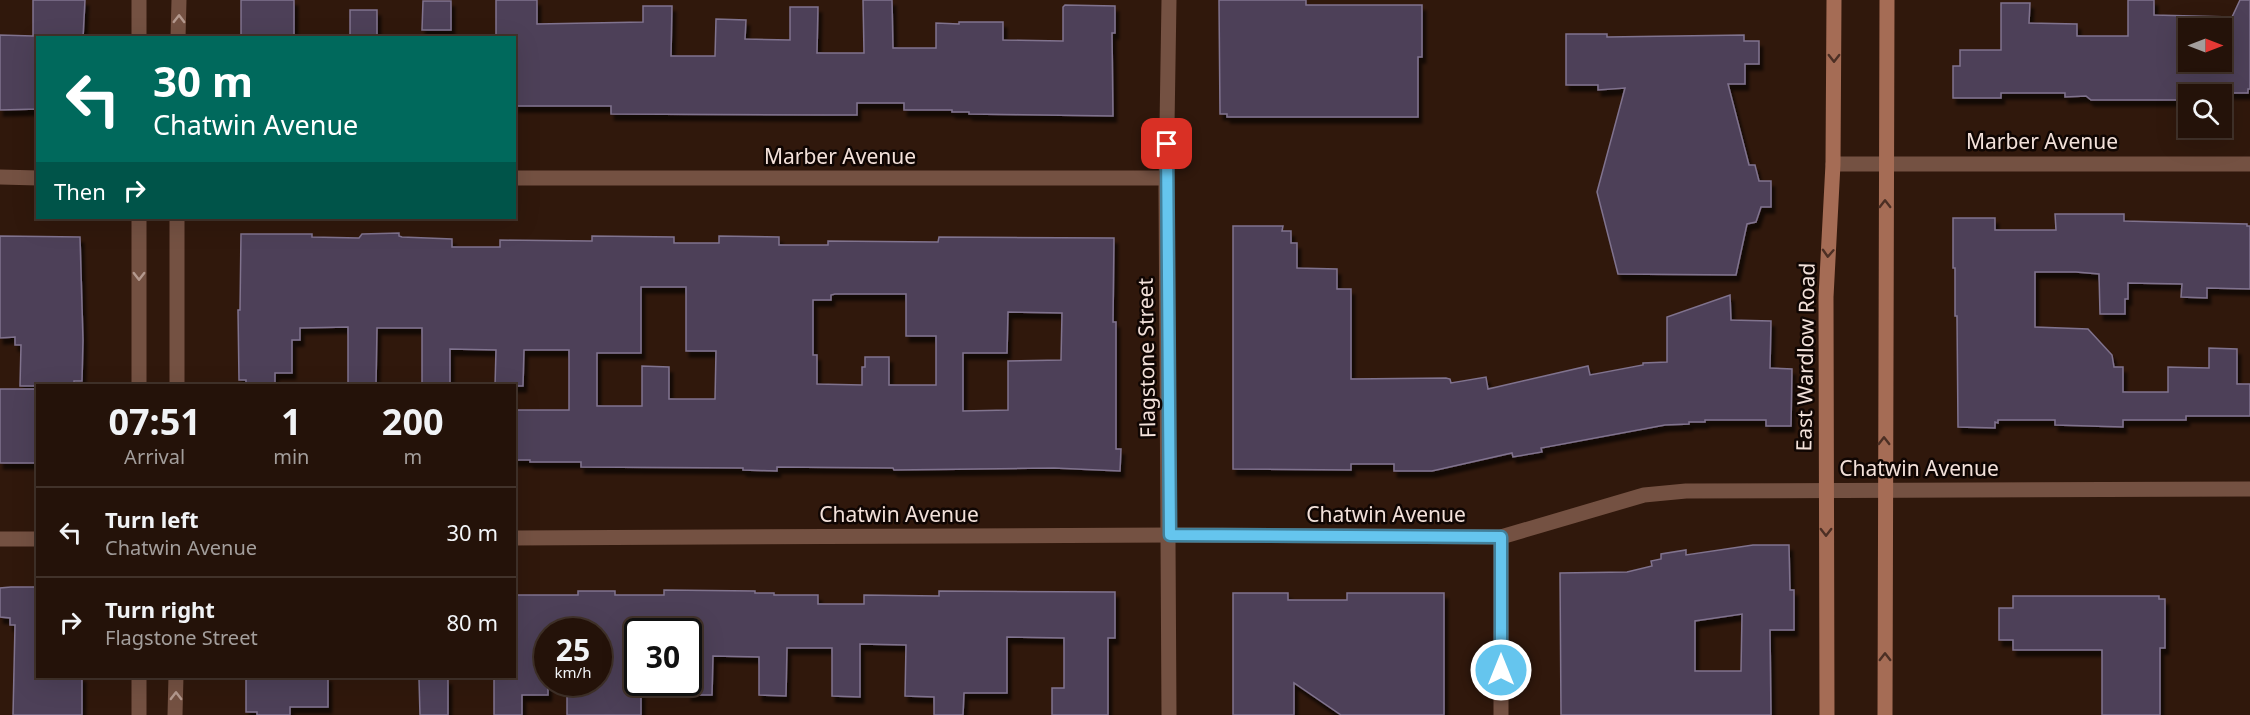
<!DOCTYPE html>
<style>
:root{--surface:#241209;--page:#302017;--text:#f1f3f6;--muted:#a39e9c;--line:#41322a}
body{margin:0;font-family:"Noto Sans",sans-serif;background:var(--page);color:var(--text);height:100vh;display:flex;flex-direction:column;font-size:22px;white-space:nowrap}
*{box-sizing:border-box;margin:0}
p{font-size:20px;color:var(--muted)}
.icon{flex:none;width:33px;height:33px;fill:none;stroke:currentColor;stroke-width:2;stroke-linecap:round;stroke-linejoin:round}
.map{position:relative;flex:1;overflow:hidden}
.drawer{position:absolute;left:36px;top:384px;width:480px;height:294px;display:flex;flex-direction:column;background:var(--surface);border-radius:0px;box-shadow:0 6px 24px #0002,0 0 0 2px var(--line)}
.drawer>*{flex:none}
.hud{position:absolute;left:36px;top:36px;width:480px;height:183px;border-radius:0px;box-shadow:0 6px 24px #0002,0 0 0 2px var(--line);background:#00695c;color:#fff;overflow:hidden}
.needle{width:39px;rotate:90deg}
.fabs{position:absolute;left:2178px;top:18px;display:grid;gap:12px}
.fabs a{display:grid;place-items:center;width:54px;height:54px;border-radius:0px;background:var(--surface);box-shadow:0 6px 24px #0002,0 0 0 2px var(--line);font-size:30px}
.speed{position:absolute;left:534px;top:618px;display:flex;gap:12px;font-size:30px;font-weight:700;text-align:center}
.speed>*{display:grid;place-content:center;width:78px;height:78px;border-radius:50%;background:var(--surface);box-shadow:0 6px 24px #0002,0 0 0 2px var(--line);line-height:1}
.speed small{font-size:15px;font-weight:400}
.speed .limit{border:3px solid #111;border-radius:9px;background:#fff;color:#111}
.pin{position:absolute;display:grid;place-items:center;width:51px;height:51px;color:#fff;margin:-26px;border-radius:12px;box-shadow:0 3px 9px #0006}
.me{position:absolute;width:66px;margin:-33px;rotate:0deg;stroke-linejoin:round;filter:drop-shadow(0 0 4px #0008)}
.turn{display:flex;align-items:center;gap:21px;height:126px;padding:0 18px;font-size:27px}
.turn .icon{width:78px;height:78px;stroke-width:2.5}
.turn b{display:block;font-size:42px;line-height:51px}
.then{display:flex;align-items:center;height:57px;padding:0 18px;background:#0003;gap:12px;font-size:22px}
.eta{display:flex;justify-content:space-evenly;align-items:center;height:102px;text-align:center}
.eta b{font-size:36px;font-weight:700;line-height:42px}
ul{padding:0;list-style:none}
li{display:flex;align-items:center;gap:18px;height:90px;padding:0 18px;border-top:2px solid var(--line)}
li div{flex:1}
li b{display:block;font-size:22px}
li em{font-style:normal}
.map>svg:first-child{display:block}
.building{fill:#4d4059;stroke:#80738e;stroke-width:1.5;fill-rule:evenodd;filter:url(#shadow)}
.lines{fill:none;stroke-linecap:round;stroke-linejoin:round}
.street{stroke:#745142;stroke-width:15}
.secondary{stroke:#a56c55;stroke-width:15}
.oneway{stroke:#b4998e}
.oneway2{stroke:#4c2f24}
.route-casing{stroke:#42809b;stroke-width:15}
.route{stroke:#65c5ee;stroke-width:10}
.labels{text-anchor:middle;stroke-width:5;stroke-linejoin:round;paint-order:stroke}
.street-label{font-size:21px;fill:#f3e1da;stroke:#100603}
</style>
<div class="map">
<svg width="2250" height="715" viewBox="0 0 2250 715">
<defs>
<filter id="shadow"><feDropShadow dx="3.5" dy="6" stdDeviation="1.5" flood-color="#0009"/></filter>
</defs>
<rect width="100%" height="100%" fill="#30180c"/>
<g class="building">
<path d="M33 0H85L83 38H38V109L0 110V35L33 36Z"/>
<rect x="241" y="0" width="53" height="38"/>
<path d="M496 0H537V24L643 22V6H672L671 56H715L716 19 746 20 745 39 790 40V7H818L817 53H864L863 0H892L893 48H936V23L959 24V22H1003V40L1063 41V7L1065 5 1115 6V33H1112L1113 116 969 114V112H952V110H904V103H857V115H826L611 114V106H515L514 38H496Z"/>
<path d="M1219 0H1306V5H1422V57H1418V117H1227V114H1220Z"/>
<path d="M2128 0H2154V15L2232 17 2240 0H2250V89H2248V93H2203V94H2188V99L2185 100H2091L2086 96 2065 97V93H2001V98H1953V66H1960V50H2001V3H2030L2029 23 2077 24V36H2128ZM2188 28H2222V62H2188Z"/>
<path d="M423 1H451V30H422Z"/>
<rect x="350" y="10" width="27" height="28"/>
<path d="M1566 34H1607V37L1744 35V41H1759V64H1745V84H1728L1749 165H1755L1759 181H1771V207H1761L1756 222 1747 224 1736 275 1618 274 1597 192 1625 88 1598 90V85H1566Z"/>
<path d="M2055 214H2124V221L2247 224V226H2250V289L2207 288V298L2181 297 2182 284 2128 283V299H2125V314H2100L2099 274 2076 272H2035V327L2088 329 2112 355 2114 367H2123V392H2168V367L2209 368V348L2237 349V384H2250V416H2186V420H2123V427L2055 425V420H1998V423L1995 422V428L1958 427 1957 316H1955V268H1953V218H1995V230H2056Z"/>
<path d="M1233 226H1283L1282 231H1291V243H1297V268L1337 269V289H1351V379L1446 378 1450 379 1451 383 1486 377 1488 389 1588 366 1590 375 1643 365V363L1667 362V317L1730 295 1731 320 1771 321 1770 368 1792 369 1791 426H1766V420H1705V422H1689V424L1665 425 1541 448 1542 452 1513 457 1512 453 1432 471H1394V464H1351V470L1233 469Z"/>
<path d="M399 233V236L402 237 452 239V247H500V240L592 241V236L674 237V243H719V236L779 237V245H828V241L938 242 939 237 1114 238 1113 322H1116V449H1121L1120 471 1054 468 894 470 893 468 777 467V471L743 470V468L581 467V462H530V460H514V410H569V350H524L523 386H495L496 350 450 349V386H422V328H377L376 385 348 384V327L300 328V340H292V373H275V386H246V380H239L238 310H240L241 234H312V237L359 238 362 234ZM641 287H686V351H716L715 399H669V367L642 366V406H597V353H641ZM835 294H906V336H936V385H889V357H865V367H862V385L817 384V355H813V300H831V295ZM1008 312 1062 313 1061 360 1008 361V410L963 411V353H1007Z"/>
<path d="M0 236 80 237 83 340 82 381H74V386H20L21 345H15V337L0 338Z"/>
<rect x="0" y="389" width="38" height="74"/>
<path d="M1753 545H1789L1790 590H1794V630H1770L1771 715H1561L1560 573 1627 572 1652 566 1651 561 1661 559V554L1686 550V555ZM1742 614 1741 671H1695V621Z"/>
<path d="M11 587H38V676H82V715H13L15 625H10V618L0 617V588Z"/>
<path d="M664 590 755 591V593H774V595H818V604H864V595L939 596V591L1115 592V638H1108V715H1052V688H1064V638L1007 637V693H964L963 715H934V697L905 696 906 645 860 644V697L832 696V648H787L786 696 759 695V657L713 656 712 695H688V632H638V682H641V715H567V682H598V632H548V695H522V715H494V676H514V595H578V591H615V595H664Z"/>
<path d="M1233 593H1288V600H1347V593H1444V715H1341L1294 683V715H1233Z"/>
<path d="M2013 596H2159V599H2165V648H2160V715H2102V650H2013V640H1999V608H2013Z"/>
<path d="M246 676H328V707H290V715H257V712H246Z"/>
<path d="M419 679H448V715H420Z"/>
</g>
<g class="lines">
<g class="street">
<path d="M139 0V38"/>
<path d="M1169 0 1166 189 1169 715"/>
<path d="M178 38 179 0"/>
<path d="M1833 164H2250"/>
<path d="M0 177 38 178"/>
<path d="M514 178H1166"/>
<path d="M139 386V218"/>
<path d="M177 386V218"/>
<path d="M1501 537V715"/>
<path d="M514 538 1170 535 1501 537 1644 495 1686 491 2250 489"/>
<path d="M0 539H38"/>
<path d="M139 676V715"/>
<path d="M175 715 176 676"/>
</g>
<g class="secondary">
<path d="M1827 715 1826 297 1833 164 1834 0"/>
<path d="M1885 715 1887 0"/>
</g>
</g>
<defs><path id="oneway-chevron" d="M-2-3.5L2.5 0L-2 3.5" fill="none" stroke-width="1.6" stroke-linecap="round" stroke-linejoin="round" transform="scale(1.5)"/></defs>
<g class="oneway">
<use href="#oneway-chevron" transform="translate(179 19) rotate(-89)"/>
<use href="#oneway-chevron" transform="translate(139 276) rotate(90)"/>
<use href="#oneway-chevron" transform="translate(176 696) rotate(-90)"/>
</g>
<g class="oneway2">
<use href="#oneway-chevron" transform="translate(1834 58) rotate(90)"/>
<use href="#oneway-chevron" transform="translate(1885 204) rotate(-90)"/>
<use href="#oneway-chevron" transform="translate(1828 253) rotate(93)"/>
<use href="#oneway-chevron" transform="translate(1884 441) rotate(-90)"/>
<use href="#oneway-chevron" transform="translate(1826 532) rotate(90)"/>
<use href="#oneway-chevron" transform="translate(1885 657) rotate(-90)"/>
</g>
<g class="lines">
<g class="route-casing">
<path id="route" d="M1167 144 1170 535 1501 537V670"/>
</g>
<use href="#route" class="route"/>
</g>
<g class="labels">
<g class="street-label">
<text x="2042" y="149">Marber Avenue</text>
<text x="840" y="164">Marber Avenue</text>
<text transform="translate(1806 357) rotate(-89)" y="7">East Wardlow Road</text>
<text transform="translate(1147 358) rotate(-91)" y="7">Flagstone Street</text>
<text x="1919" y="476">Chatwin Avenue</text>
<text x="899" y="522">Chatwin Avenue</text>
<text x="1386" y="522">Chatwin Avenue</text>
</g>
</g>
</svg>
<div class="fabs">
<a><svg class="needle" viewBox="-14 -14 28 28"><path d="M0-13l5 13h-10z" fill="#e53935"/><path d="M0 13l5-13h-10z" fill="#a39e9c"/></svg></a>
<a><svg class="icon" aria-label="search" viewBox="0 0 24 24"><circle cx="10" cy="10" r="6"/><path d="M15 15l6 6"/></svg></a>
</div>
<div class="speed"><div>25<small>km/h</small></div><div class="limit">30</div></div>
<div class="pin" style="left:1167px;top:144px;background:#d93025"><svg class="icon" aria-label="arrive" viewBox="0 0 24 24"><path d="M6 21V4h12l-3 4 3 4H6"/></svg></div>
<svg class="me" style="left:1501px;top:670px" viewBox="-20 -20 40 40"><circle r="17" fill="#65c5ee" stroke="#fff" stroke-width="3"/><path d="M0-11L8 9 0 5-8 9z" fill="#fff"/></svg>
<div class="hud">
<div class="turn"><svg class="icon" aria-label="left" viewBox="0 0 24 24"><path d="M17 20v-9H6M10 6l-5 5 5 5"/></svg><div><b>30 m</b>Chatwin Avenue</div></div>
<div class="then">Then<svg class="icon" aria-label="right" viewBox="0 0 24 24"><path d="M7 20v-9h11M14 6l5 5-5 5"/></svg></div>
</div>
<section class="drawer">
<div class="eta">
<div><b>07:51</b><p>Arrival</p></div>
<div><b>1</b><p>min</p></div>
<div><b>200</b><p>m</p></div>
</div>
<ul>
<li><svg class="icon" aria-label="left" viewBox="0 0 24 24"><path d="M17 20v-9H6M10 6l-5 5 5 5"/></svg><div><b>Turn left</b><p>Chatwin Avenue</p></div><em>30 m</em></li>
<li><svg class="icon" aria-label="right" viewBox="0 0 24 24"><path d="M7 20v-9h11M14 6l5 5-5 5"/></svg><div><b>Turn right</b><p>Flagstone Street</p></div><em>80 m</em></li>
</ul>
</section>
</div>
